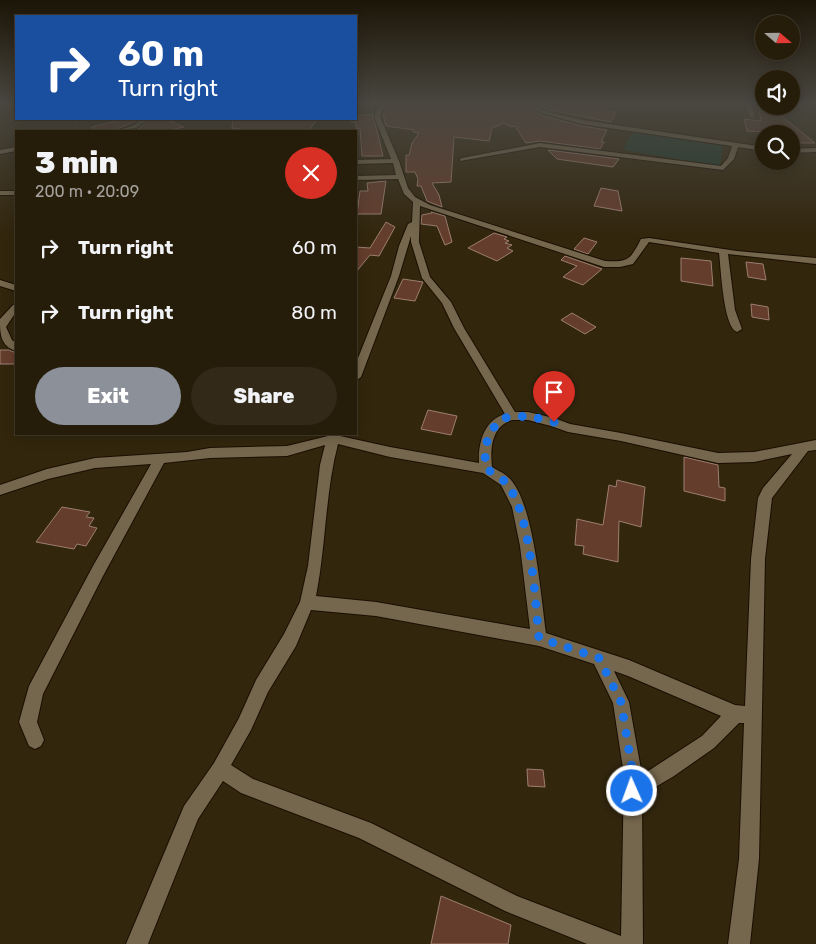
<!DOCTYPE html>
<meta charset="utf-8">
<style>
:root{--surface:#261c0a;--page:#322918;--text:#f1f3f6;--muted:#a4a19c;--line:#423a2b;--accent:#8c9099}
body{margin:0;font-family:Rubik,sans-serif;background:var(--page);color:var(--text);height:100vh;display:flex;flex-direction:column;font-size:19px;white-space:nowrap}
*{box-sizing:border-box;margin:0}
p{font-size:16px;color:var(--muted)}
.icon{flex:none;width:28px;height:28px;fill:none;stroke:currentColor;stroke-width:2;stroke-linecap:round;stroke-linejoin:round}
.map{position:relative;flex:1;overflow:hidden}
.details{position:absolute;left:15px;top:130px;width:342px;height:305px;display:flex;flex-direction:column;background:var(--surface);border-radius:0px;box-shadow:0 2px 12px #0003,0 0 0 1px var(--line)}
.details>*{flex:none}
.top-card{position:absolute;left:15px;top:15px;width:342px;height:105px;border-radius:0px;box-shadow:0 2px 12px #0003,0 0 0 1px var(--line);background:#1a4fa0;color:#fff;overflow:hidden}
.needle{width:32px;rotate:110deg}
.tools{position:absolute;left:755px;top:15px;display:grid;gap:10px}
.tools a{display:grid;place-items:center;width:45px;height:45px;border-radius:50%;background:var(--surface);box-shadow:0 2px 12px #0003,0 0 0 1px var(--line);font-size:25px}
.pin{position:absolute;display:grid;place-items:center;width:42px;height:42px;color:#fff;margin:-51px -21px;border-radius:50% 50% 50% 0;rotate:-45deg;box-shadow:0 0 5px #0007}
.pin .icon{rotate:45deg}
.me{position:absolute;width:55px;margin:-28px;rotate:358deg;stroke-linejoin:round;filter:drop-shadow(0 0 4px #0008)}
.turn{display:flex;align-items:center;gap:18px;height:105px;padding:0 20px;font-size:22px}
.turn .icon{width:65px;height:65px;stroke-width:2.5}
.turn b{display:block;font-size:35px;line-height:42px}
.round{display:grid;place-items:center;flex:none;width:52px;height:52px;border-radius:26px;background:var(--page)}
.head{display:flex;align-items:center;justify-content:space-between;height:85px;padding:0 20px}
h1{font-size:30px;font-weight:800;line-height:38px}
.button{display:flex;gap:10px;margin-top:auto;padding:10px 20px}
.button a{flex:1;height:58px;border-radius:30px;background:var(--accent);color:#fff;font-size:20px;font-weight:800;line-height:58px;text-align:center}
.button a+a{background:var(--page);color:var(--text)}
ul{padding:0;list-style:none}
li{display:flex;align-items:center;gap:15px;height:65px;padding:0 20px}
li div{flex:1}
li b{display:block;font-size:19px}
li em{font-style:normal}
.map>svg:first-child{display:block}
.green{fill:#1e3a2b}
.building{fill:#643d2c;stroke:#9d7e72}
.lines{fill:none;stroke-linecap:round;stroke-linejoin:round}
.minor-casing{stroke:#1a0f00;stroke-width:2}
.path{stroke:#877d68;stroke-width:1;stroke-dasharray:0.5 2;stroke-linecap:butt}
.minor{fill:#75674d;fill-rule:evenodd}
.route{stroke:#1a73e8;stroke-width:9;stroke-dasharray:0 16.2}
</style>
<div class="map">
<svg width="816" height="944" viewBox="0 0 816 944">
<rect width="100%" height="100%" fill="#32260d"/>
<path class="green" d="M632 132 723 146 720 166 623 150Z"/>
<g class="building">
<path d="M390 103H431V105L456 107 455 109 512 108 523 106 544 116 582 126 607 130 601 142H604L600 149 540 141 526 143 515 126 511 127 504 123 492 128 489 141 454 137 451 182 432 183 439 195 442 207 427 201 421 186H417L418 179 415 172H406V155H409L412 143 419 133 413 132 414 130 386 126 383 114Z"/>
<path d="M532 103H599L598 105 607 106 606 111 616 112 611 122 549 110Z"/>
<path d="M759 111 778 113 815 143H791V134L747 131 744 119 761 121Z"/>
<path d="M373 114 383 156H362L360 128 356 129V122H351V119H356V116Z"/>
<path d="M124 119H140L113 131H92V127Z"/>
<path d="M151 119H166L184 127 165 131H127L137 130Z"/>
<path d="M233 119H317L309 131H235L240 129 232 128Z"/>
<path d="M548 150 619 159 613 167 557 159Z"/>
<path d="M386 181 381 214H357L360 191H368L367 183Z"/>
<path d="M601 188 618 191 622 211 594 206Z"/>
<path d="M431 212 445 216 452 242 445 245 437 226 421 224 422 215 432 213Z"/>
<path d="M386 222 395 227 379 256 370 255 356 272V247L370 248Z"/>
<path d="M494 233 507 237 504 239 509 241 505 243 512 245 507 248 513 251 497 261 468 248Z"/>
<path d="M584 238 597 242 588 254 574 249Z"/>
<path d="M565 256 588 264 602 269 583 285 563 277 577 266 561 260Z"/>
<path d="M681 258 711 261 713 286 681 281Z"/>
<path d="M746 262 763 264 766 280 748 277Z"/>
<path d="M403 279 423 282 415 301 394 298Z"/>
<path d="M751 304 768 307 769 320 752 317Z"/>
<path d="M572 313 596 327 585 334 561 320Z"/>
<path d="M0 350H9L16 353V364H0Z"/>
<path d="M428 410 457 416 451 435 421 429Z"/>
<path d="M684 457 718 465 719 487 725 488V501L684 491Z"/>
<path d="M617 480 645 487 641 527 619 521 618 562 583 554 584 546 575 545 577 519 603 525 609 485 616 487Z"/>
<path d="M62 507 90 512 86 517 94 518 89 526 97 528 86 546 77 544 74 549 36 542Z"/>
<path d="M527 769 543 770 545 787 528 786Z"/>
<path d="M441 896 511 925 508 944H431Z"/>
</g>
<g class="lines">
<g class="minor-casing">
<g id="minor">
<path d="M381 103H387L381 113V119L399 161 408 188 415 197 430 205 605 261C629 262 630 260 641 239L649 238 737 251 816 258V264L728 254 735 310 742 329 737 332C723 327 721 268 719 253L649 242 633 264 620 267H604L420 206 419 242 430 277 451 302 464 328 515 412H528L554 418 570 424 621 433 718 453 754 452 816 440V450L808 451 772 498 765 559 759 859 750 944H728L739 859 744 723H739L714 748 674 776 642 795 643 944H587L505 911 359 838 241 793 223 781 198 819 148 944H126L184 806 214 763 239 718 256 680 284 634 300 602 308 566 320 465 325 445 287 456 210 458 164 463 103 576 43 694 37 722 44 740 41 746 35 749 29 746 19 722 29 686 93 566 151 464 95 468 48 479 0 495V485L47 469 95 458 187 452 210 448 287 446 328 436 329 434H341L340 436 390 447 479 463C478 443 484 420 505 414L454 328 442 303 422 278 411 242V236L399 276 361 377 356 381V363L391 276 399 246 408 224 412 222 413 202 404 194 398 179 356 180V176L396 175 393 163 356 164V160L391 159 375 119V113ZM512 420H528L551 426 568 432 621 441 718 463 754 462 792 454 763 488 758 498 751 559 745 706 735 705 629 660 546 633C541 598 534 499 508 477 504 473 497 470 492 467 490 448 492 426 512 420ZM338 444 390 457 483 473 501 485 512 507 520 546 530 629 376 602 316 596C326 546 325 494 338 444ZM311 610 376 616 539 646 594 664 613 703 624 775 621 936 517 896 371 823 253 779 231 765 251 730 268 692 296 646ZM614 671 628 676 721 716 702 736 642 775 629 702Z"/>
<path d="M521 103H528L548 112 582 120 764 147V151L738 147 734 159 723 170 540 147 460 161V159L462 158 540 143 721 166 728 158 732 146 582 124 544 114Z"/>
<path d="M745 103H751L755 118 750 117Z"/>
<path d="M143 119H149L136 128 115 131 132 126Z"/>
<path d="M16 147V151L0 154V150Z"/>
<path d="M816 148V152L791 153V149Z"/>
<rect x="0" y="191" width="16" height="4"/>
<path d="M0 280 16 285V291L0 286Z"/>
<path d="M16 304V312L6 327 12 340 16 343V351C0 346 0 333 0 319L13 305Z"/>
</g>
</g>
<path class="path" d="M69 131 76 128V123L79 119"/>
<use href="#minor" class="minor"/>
</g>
<linearGradient id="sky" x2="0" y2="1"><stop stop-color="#1c1507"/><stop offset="0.44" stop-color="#494740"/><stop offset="1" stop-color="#494740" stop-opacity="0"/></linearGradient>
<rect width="816" height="235" fill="url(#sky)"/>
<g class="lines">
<path class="route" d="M554 422 528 416 502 418C487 433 483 447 486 469 492 472 501 477 505 482 531 510 535 600 539 638L599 658 621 702 633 775 632 791"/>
</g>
</svg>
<div class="tools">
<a><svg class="needle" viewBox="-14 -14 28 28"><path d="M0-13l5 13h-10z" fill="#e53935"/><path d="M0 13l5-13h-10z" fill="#a4a19c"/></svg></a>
<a><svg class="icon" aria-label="sound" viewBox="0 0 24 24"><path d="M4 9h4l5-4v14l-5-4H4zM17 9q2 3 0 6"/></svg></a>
<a><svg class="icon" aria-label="search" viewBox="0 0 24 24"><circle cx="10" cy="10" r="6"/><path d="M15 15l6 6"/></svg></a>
</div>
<div class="pin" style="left:554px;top:422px;background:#d93025"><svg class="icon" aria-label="arrive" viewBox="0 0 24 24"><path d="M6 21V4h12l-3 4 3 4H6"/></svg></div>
<svg class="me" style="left:632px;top:791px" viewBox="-20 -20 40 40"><circle r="17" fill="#1a73e8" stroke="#fff" stroke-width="3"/><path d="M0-11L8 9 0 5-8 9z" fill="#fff"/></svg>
<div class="top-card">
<div class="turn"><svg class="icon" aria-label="right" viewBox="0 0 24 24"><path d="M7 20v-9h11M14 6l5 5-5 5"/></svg><div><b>60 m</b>Turn right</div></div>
</div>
<section class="details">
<div class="head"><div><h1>3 min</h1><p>200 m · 20:09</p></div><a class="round" style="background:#d93025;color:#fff"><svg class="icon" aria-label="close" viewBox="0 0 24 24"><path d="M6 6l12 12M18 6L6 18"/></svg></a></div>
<ul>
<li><svg class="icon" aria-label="right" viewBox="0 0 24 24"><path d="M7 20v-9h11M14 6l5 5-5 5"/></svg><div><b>Turn right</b></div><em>60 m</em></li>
<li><svg class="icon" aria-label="right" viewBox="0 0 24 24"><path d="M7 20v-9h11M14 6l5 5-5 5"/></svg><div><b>Turn right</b></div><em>80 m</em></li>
</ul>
<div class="button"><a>Exit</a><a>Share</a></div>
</section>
</div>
